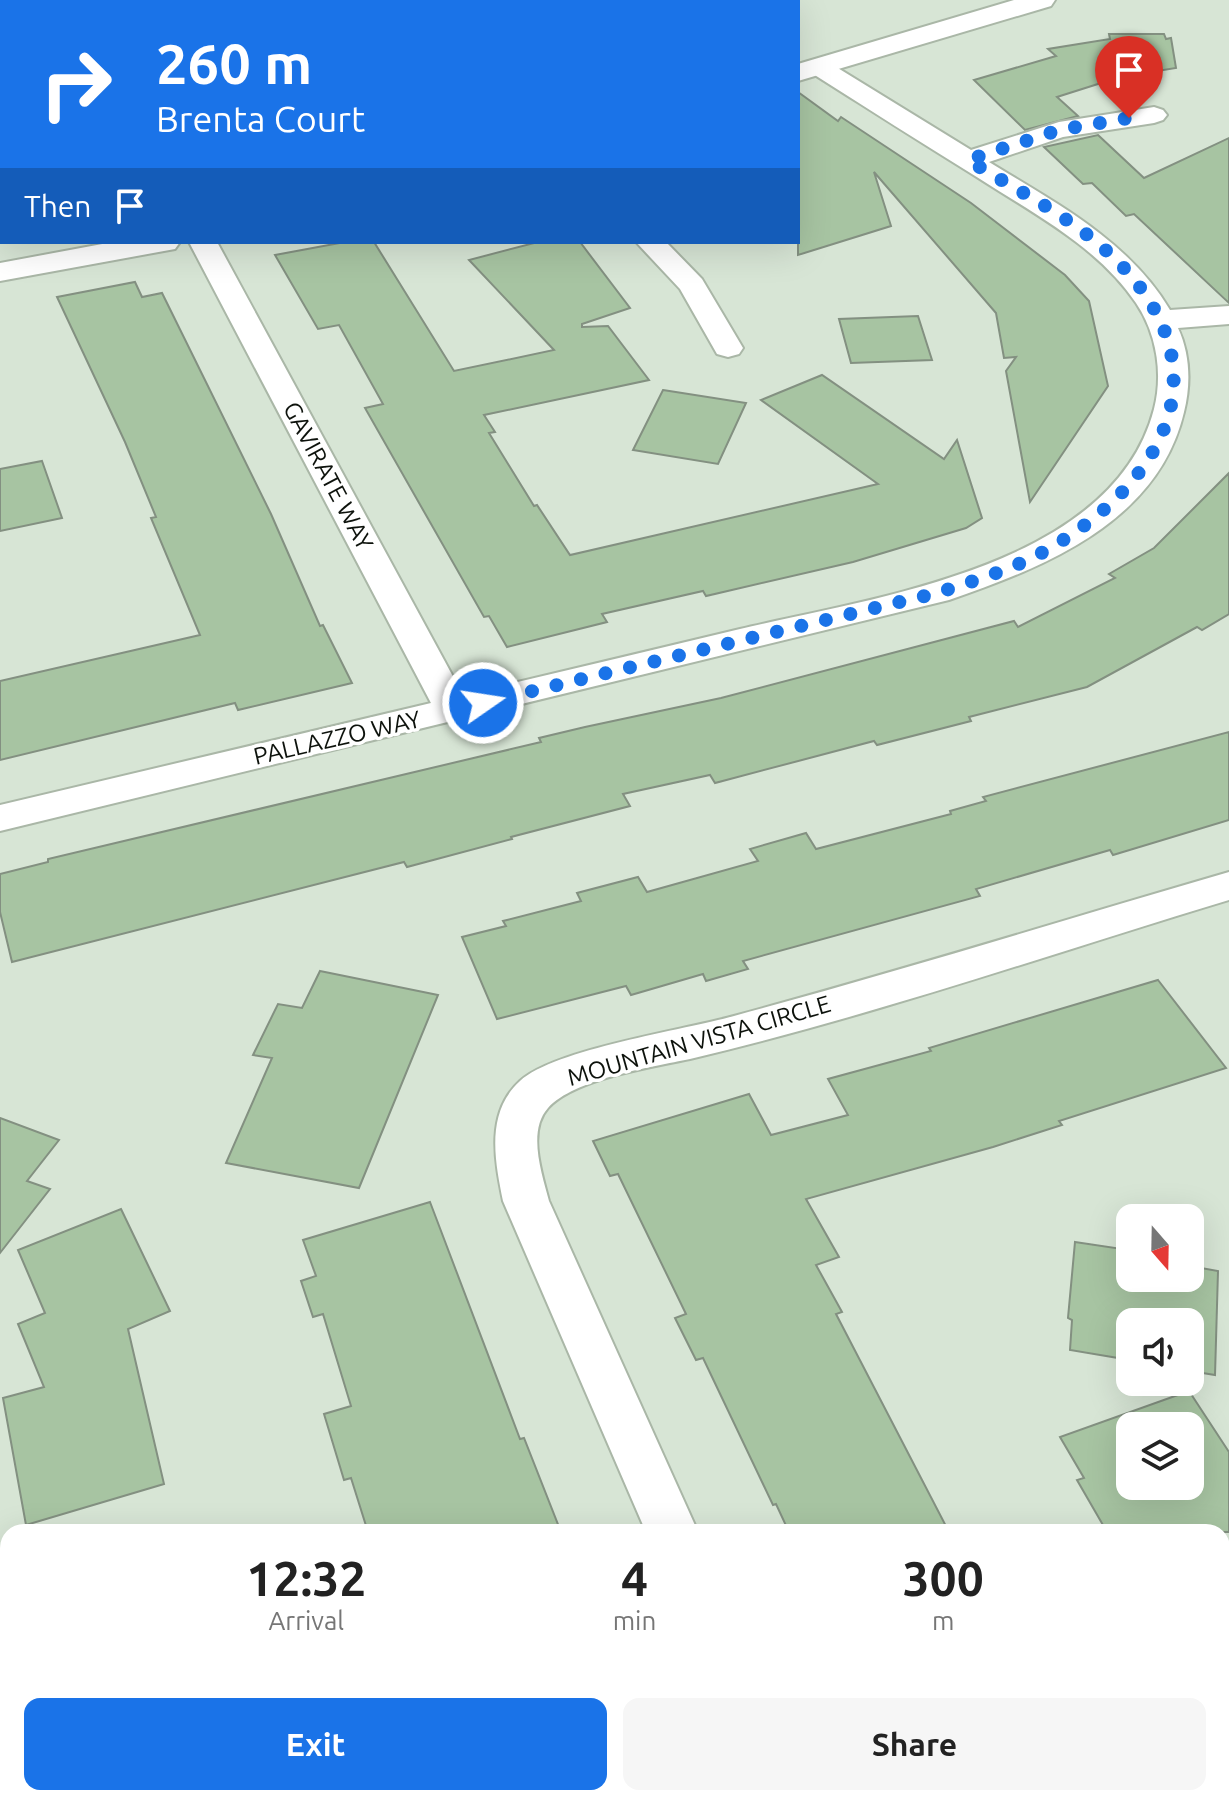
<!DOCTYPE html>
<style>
:root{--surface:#fff;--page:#f6f6f6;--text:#222;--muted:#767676;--accent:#1a73e8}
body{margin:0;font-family:Ubuntu,sans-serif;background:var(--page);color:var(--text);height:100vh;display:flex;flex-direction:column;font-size:30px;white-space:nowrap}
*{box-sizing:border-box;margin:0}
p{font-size:26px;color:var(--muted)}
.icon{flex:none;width:44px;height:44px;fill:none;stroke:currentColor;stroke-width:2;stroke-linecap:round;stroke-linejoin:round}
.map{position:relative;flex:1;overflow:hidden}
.panel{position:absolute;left:0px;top:1524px;width:1230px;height:282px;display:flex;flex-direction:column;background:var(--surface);border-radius:24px 24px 0 0;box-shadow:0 8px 32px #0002}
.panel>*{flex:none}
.banner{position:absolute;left:0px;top:0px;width:800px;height:244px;box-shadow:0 8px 32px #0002;background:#1a73e8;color:#fff;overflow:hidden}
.needle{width:52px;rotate:160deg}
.fabs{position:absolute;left:1116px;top:1204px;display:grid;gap:16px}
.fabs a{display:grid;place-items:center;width:88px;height:88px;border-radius:16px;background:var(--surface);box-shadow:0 8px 32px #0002;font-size:40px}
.pin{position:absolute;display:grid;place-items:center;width:68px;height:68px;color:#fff;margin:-82px -34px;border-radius:50% 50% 50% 0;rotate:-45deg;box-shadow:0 0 8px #0007}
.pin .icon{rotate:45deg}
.me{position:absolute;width:88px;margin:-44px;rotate:77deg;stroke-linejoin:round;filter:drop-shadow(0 0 6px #0008)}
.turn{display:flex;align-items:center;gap:28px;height:168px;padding:0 24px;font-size:36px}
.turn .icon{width:104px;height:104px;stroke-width:2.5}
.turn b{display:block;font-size:56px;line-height:68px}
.then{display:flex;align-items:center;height:76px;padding:0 24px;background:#0003;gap:16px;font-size:30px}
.eta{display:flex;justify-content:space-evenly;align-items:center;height:136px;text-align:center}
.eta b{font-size:48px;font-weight:600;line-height:56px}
.cta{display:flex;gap:16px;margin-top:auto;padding:16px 24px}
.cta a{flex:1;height:92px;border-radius:16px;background:var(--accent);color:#fff;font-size:32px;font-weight:600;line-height:92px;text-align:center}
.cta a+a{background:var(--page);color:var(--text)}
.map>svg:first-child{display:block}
.building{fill:#a7c4a2;stroke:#839081;stroke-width:2;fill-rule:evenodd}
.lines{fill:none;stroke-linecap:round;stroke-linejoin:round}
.street-casing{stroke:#aab7a7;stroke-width:4}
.secondary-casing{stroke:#aab7a7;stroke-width:4}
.street{fill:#fff;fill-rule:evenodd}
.secondary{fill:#fff;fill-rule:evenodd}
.route{stroke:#1a73e8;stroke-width:14;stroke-dasharray:0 25.2}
.labels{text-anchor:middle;stroke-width:7;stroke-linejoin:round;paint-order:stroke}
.street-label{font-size:24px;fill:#0d120c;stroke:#fff}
</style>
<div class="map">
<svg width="1229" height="1805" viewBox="0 0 1229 1805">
<rect width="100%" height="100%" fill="#d7e5d5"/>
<g class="building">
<path d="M1109 34H1164L1166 39 1171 38 1176 68 1120 77 1057 97 1078 116 1025 130 974 80 1056 56 1048 49 1110 39Z"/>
<path d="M798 92 838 121 841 117 971 203 1065 275 1089 301 1108 386 1030 502 1006 371 1016 357 1004 358 996 313 874 172 891 226 798 255Z"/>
<path d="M1098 135 1144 178 1229 138V303L1134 214 1126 216 1092 183 1083 184 1044 147Z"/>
<path d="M345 242H374L454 371 554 350 469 260 538 242H580L630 308 582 324V327L608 326 649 380 484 415 495 432 489 433 534 506 537 505 570 555 878 484 761 400 822 375 944 459 957 440 982 518 966 528 853 562 706 596 703 591 602 614 607 622 507 647 489 616 484 617 365 408 383 404 339 325 318 329 275 255Z"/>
<path d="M135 282 142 297 162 293 271 514 320 626 323 625 352 683 238 710 235 703 0 760V681L200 635 151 518 156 517 125 442 57 297Z"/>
<path d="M918 316 932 360 851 363 839 319Z"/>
<path d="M663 390 746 403 718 464 633 450Z"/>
<path d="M42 461 62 518 0 531V469Z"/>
<path d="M1229 473V614L1202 630 1197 627 1087 687 969 717 971 721 877 745 874 741 715 783 710 775 623 794 630 806 511 837 512 839 407 867 404 862 12 962 0 912V874L48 862V859L541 742 539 738 585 727 721 698 1014 621 1018 627 1115 578 1109 574 1154 548Z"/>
<path d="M1229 732V820L1113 855 1110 850 976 889 980 896 743 961 748 969 706 981 703 974 631 995 626 986 497 1019 462 937 506 926 503 921 581 901 577 893 638 877 647 892 758 861 750 849 806 833 816 849 951 814 950 811 986 801 983 797Z"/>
<path d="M320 971 438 995 359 1188 226 1163 272 1058 253 1055 278 1004 302 1008Z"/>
<path d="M1158 980 1226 1068 1059 1121 1062 1125 993 1147 806 1199 839 1257 816 1265 842 1312 836 1314 949 1532H789L776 1504 773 1505 703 1358 696 1360 675 1318 686 1314 618 1174 610 1176 593 1141 749 1094 771 1135 848 1115 828 1079 931 1051 929 1048Z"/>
<path d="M0 1118 59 1140 27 1181 50 1189 0 1253Z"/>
<path d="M430 1202 520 1439 524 1438 561 1532H368L351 1478 344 1480 324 1414 351 1406 323 1314 313 1317 301 1281 316 1276 303 1240Z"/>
<path d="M121 1209 170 1311 128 1329 164 1484 26 1525 3 1398 44 1387 18 1324 45 1313 18 1250Z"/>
<path d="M1075 1242 1129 1250 1130 1278H1190V1266L1218 1271 1215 1375 1190 1371V1322H1130V1360L1070 1350 1072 1320 1068 1318Z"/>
<path d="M1189 1391 1229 1452V1532H1107L1077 1480 1084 1478 1060 1437ZM1130 1426H1190V1486H1130Z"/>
</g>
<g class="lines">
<g class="street-casing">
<g id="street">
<path d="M417 0H441L416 2Z"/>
<path d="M819 59 828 62 971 150 1059 122 1154 107 1163 110 1167 115 1163 120 1154 123 1063 137 989 162C1056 203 1129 241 1170 310L1229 306V324L1178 328C1190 354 1191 384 1184 412 1158 522 1045 567 949 600L0 831V805L431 703 189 242H217L463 695C556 673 648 651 740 629 874 597 1113 567 1154 409 1163 374 1157 334 1136 303 1098 247 1036 215 980 179 923 144 867 108 810 72L806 67 810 62Z"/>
<rect x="0" y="129" width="2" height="16"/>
<path d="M636 242H666L702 279 743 348 739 354 728 357 717 354 680 289Z"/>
<path d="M1229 872V900C1050 954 872 1016 690 1059 652 1067 574 1079 548 1108 527 1131 542 1174 549 1201L698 1532H646L503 1201C495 1161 485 1113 520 1081 555 1049 684 1030 734 1016 900 971 1064 920 1229 872Z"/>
<path d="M762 1798H818L821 1805H765Z"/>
</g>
</g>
<g class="secondary-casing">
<g id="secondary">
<path d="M1014 0H1055L1051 6 798 81V64Z"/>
<path d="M113 242H180L175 249 164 251 0 281V263Z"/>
</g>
</g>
<use href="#street" class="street"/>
<use href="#secondary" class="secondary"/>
</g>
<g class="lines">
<path class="route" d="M483 703 937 593C973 581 1011 570 1045 551 1151 491 1224 386 1131 276 1088 225 1023 194 968 160L1059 130 1129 118"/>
</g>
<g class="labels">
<g class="street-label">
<text transform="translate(328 476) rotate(62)" y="8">GAVIRATE WAY</text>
<text transform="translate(337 738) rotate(-13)" y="8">PALLAZZO WAY</text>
<text transform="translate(699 1041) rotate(-16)" y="8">MOUNTAIN VISTA CIRCLE</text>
</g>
</g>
</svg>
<div class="fabs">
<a><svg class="needle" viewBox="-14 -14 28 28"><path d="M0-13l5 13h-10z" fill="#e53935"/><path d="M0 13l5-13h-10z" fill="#767676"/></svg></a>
<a><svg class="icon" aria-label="sound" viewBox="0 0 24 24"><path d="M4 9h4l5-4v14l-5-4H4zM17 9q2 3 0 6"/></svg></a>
<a><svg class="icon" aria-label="layers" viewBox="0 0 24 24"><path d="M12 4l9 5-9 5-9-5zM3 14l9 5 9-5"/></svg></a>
</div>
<div class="pin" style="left:1129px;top:118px;background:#d93025"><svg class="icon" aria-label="arrive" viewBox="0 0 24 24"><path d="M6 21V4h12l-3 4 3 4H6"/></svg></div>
<svg class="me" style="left:483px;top:703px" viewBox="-20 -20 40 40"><circle r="17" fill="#1a73e8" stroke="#fff" stroke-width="3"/><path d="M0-11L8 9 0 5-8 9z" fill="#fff"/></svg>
<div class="banner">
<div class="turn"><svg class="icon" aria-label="right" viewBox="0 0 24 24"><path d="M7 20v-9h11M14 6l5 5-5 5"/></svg><div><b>260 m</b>Brenta Court</div></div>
<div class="then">Then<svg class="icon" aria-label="arrive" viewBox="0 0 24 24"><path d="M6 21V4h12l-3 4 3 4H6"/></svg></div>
</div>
<section class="panel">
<div class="eta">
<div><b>12:32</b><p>Arrival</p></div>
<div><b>4</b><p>min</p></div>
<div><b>300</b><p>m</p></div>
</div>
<div class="cta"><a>Exit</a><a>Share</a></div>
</section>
</div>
